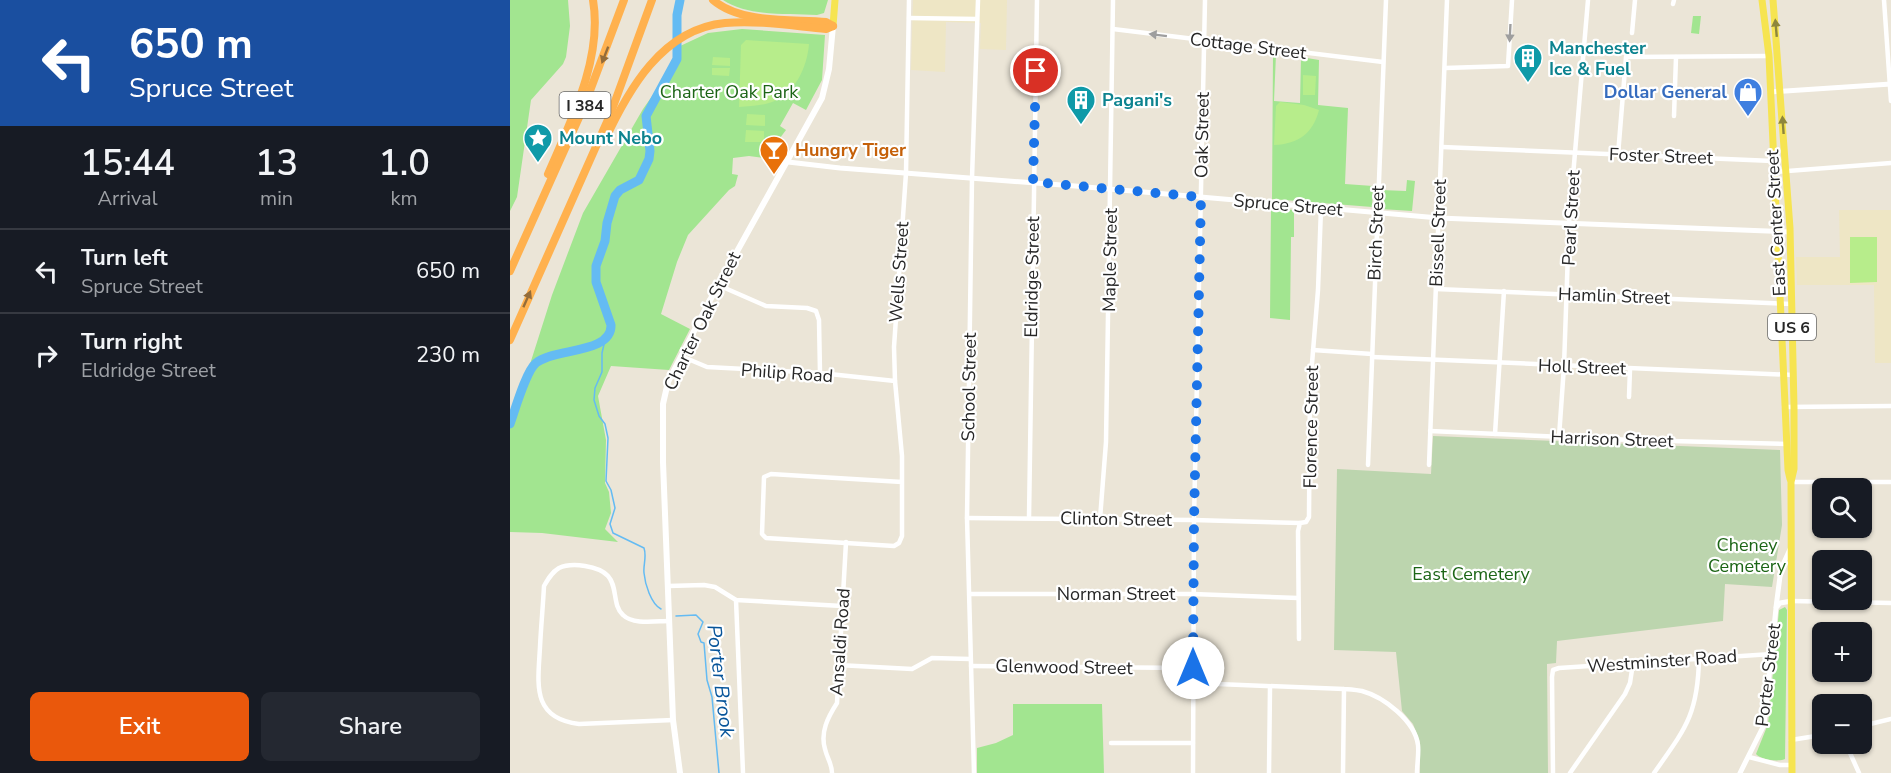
<!DOCTYPE html>
<meta charset="utf-8">
<style>
:root{--surface:#171b24;--page:#242831;--text:#f1f3f6;--muted:#9ea1a6;--line:#363941;--accent:#ea580c}
body{margin:0;font-family:"Nunito Sans",sans-serif;background:var(--page);color:var(--text);height:100vh;display:flex;flex-direction:column;font-size:22px;white-space:nowrap}
*{box-sizing:border-box;margin:0}
p{font-size:20px;color:var(--muted)}
.icon{flex:none;width:33px;height:33px;fill:none;stroke:currentColor;stroke-width:2;stroke-linecap:round;stroke-linejoin:round}
.map{position:relative;flex:1;overflow:hidden}
.side{display:flex;flex-direction:column;background:var(--surface);width:510px}
.side>*{flex:none}
.hud{background:#1a4fa0;color:#fff;overflow:hidden}
.buttons{position:absolute;left:1302px;top:478px;display:grid;gap:12px}
.buttons a{display:grid;place-items:center;width:60px;height:60px;border-radius:9px;background:var(--surface);box-shadow:0 2px 4px #0004;font-size:30px}
.pin{position:absolute;display:grid;place-items:center;width:51px;height:51px;color:#fff;margin:-26px;border:3px solid #fff;border-radius:50%;box-shadow:0 2px 6px #0007}
.me{position:absolute;width:66px;margin:-33px;rotate:0deg;stroke-linejoin:round;filter:drop-shadow(0 0 4px #0008)}
.turn{display:flex;align-items:center;gap:21px;height:126px;padding:0 30px;font-size:27px}
.turn .icon{width:78px;height:78px;stroke-width:2.5}
.turn b{display:block;font-size:42px;line-height:51px}
.eta{display:flex;justify-content:space-evenly;align-items:center;height:102px;text-align:center}
.eta b{font-size:36px;font-weight:600;line-height:42px}
.action{display:flex;gap:12px;margin-top:auto;padding:12px 30px}
.action a{flex:1;height:69px;border-radius:9px;background:var(--accent);color:#fff;font-size:24px;font-weight:600;line-height:69px;text-align:center}
.action a+a{background:var(--page);color:var(--text)}
ul{padding:0;list-style:none}
li{display:flex;align-items:center;gap:18px;height:84px;padding:0 30px;border-top:2px solid var(--line)}
li div{flex:1}
li b{display:block;font-size:22px}
li em{font-style:normal}
main{display:flex;flex:1;min-height:0}
.map>svg:first-child{display:block}
.education{fill:#eee6c5}
.green{fill:#a2e590}
.cemetery{fill:#bcd5ae}
.pitch{fill:#b7ed8b}
.lines{fill:none;stroke-linecap:round;stroke-linejoin:round}
.stream{stroke:#64bbf3;stroke-width:1.5}
.river{stroke:#64bbf3;stroke-width:9}
.minor{stroke:#fff;stroke-width:4.5}
.tertiary{stroke:#fff;stroke-width:5}
.secondary{stroke:#fff;stroke-width:6}
.primary{stroke:#f6e451;stroke-width:7}
.motorway{stroke:#ffb14e;stroke-width:8}
.oneway{fill:#8e863c}
.oneway2{fill:#9e9e9e}
.oneway3{fill:#936c3a}
.route{stroke:#1a73e8;stroke-width:10;stroke-dasharray:0 18}
.labels{text-anchor:middle;stroke-width:4.5;stroke-linejoin:round;paint-order:stroke}
.shield{fill:#fff;stroke:#686868;stroke-width:1.5}
.shield-label{font-size:16px;font-weight:bold;fill:#272727}
.street-label{font-size:18px;fill:#272727;stroke:#fff}
.culture-label{font-size:18px;font-weight:bold;fill:#0d838f;stroke:#fff;text-anchor:start}
.park-label{font-size:18px;fill:#1c6516;stroke:#fff}
.shop-label{font-size:18px;font-weight:bold;fill:#366cbe;stroke:#fff;text-anchor:end}
.food-label{font-size:18px;font-weight:bold;fill:#c56008;stroke:#fff;text-anchor:start}
.water-label{font-size:20px;font-style:italic;fill:#08559a;stroke:#fff}
</style>
<main>
<section class="side">
<div class="hud">
<div class="turn"><svg class="icon" aria-label="left" viewBox="0 0 24 24"><path d="M17 20v-9H6M10 6l-5 5 5 5"/></svg><div><b>650 m</b>Spruce Street</div></div>
</div>
<div class="eta">
<div><b>15:44</b><p>Arrival</p></div>
<div><b>13</b><p>min</p></div>
<div><b>1.0</b><p>km</p></div>
</div>
<ul>
<li><svg class="icon" aria-label="left" viewBox="0 0 24 24"><path d="M17 20v-9H6M10 6l-5 5 5 5"/></svg><div><b>Turn left</b><p>Spruce Street</p></div><em>650 m</em></li>
<li><svg class="icon" aria-label="right" viewBox="0 0 24 24"><path d="M7 20v-9h11M14 6l5 5-5 5"/></svg><div><b>Turn right</b><p>Eldridge Street</p></div><em>230 m</em></li>
</ul>
<div class="action"><a>Exit</a><a>Share</a></div>
</section>
<div class="map">
<svg width="1381" height="773" viewBox="0 0 1381 773">
<rect width="100%" height="100%" fill="#ebe5d7"/>
<g class="education">
<path d="M403 0H497L496 50 470 49 471 23 436 22 435 72 401 70Z"/>
<path d="M1329 210H1381V363H1365L1364 285H1287L1286 257H1330Z"/>
</g>
<g class="green">
<path d="M0 0H58L60 26 56 57 53 64 21 100 7 197 0 211Z"/>
<path d="M213 0H318L314 13 307 15C277 13 239 17 213 0Z"/>
<path d="M1183 16H1191L1189 34 1181 33Z"/>
<path d="M232 29 315 35 312 80 296 110 283 103 270 126 276 130 255 158 239 156 223 158 222 174 228 175 225 186 219 190 178 235 167 262 151 314 180 329 159 370 101 366 88 396 96 440 95 483 99 492 101 513 95 529 108 542 32 533 0 532V427L42 295 73 213 133 109 162 68 168 47 198 33Z"/>
<path d="M763 54H766L764 101 790 103 791 57 809 60 808 105 838 108 835 184 863 186 862 207 762 199Z"/>
<path d="M897 180 905 181 902 211 871 209V190L896 191Z"/>
<path d="M761 208 784 210V237H781L780 320 760 318Z"/>
<path d="M1275 607 1277 610 1275 759C1269 762 1251 760 1246 754L1258 724 1269 610Z"/>
<path d="M503 704H592L594 773H467V748L486 743 503 735Z"/>
</g>
<path class="cemetery" d="M923 436 1270 450 1272 525 1262 587 1215 584 1213 621 1047 641 1046 663 1037 664 1038 773H910V742L903 724 892 711 886 652 824 650 827 469 921 474Z"/>
<g class="pitch">
<path d="M236 40 299 44C297 68 285 93 262 102 252 106 239 106 229 107L231 45Z"/>
<path d="M203 57 220 58V66L202 65Z"/>
<path d="M202 68H220L219 76 202 75Z"/>
<path d="M793 75 806 76 805 95H793Z"/>
<path d="M770 102 794 105 809 110C803 133 789 144 764 145L766 106Z"/>
<path d="M237 114 255 115V126L236 125Z"/>
<path d="M236 130 254 131V142H235Z"/>
<path d="M1340 237H1367V282L1340 283Z"/>
</g>
<g class="lines">
<g class="stream">
<path d="M95 340 92 353V372L85 388 84 400 89 416 95 424 98 438 96 481 101 490 105 508 100 524 103 533 134 548C137 557 133 565 134 573 135 584 141 604 151 609"/>
<path d="M166 616 186 615 193 622 188 634 191 642 194 643 197 680 202 697 209 773"/>
</g>
<path class="river" d="M0 424C5 410 16 371 26 363 43 348 102 354 101 325L86 282V266L95 241 97 223 105 196 110 190 129 180 139 159 140 151 136 116 167 59V15L170 0"/>
<g class="minor">
<path d="M1374 0 1381 101"/>
<path d="M1163 4 1164 0"/>
<path d="M399 18 467 19"/>
<path d="M603 29 873 62"/>
<path d="M1122 33 1125 0"/>
<path d="M935 68 998 66 1002 0"/>
<path d="M1164 116 1166 57"/>
<path d="M932 147 1263 161"/>
<path d="M1108 155 1116 57 1260 56"/>
<path d="M1264 172 1381 163"/>
<path d="M208 285 256 306 297 308 306 311 309 320 310 373"/>
<path d="M926 289 1282 304"/>
<path d="M803 350 862 354"/>
<path d="M171 356 197 367 310 373 385 381"/>
<path d="M862 357 1283 375"/>
<path d="M1119 397 1120 369"/>
<path d="M1274 407 1381 406"/>
<path d="M920 431 1122 440 1278 444"/>
<path d="M985 434 994 291"/>
<path d="M1049 437 1054 366 1059 223 1078 0"/>
<path d="M858 465 876 0"/>
<path d="M919 465 937 0"/>
<path d="M392 482 261 474 254 477 252 534 256 538 384 546 389 543 392 536V456L385 381 384 347 396 173 399 0"/>
<path d="M1281 482H1381"/>
<path d="M457 518 684 520 790 523"/>
<path d="M519 518 527 0"/>
<path d="M590 519 596 442 603 0"/>
<path d="M158 586 194 585 205 587 226 600 332 606"/>
<path d="M460 594H683L788 598"/>
<path d="M226 600 233 773"/>
<path d="M1282 601 1381 603"/>
<path d="M159 621C146 621 123 625 113 615 102 605 108 587 98 576 89 566 62 562 49 568 42 572 38 579 34 586 33 606 31 626 30 647 28 684 21 718 69 724L163 720"/>
<path d="M789 639 788 531 790 523 796 522 799 517 800 388 808 290 811 208"/>
<path d="M328 665 402 669 422 658 460 659"/>
<path d="M461 666 683 668"/>
<path d="M683 683 834 689C840 689 846 690 852 691 874 697 905 721 908 745 909 754 907 764 907 773"/>
<path d="M1352 726 1381 719"/>
<path d="M1281 740 1312 735"/>
<path d="M601 743H683"/>
<path d="M1336 744 1349 773"/>
<path d="M1239 757 1270 765H1281"/>
<path d="M322 773C322 764 317 758 315 749 310 732 318 717 327 703L336 542"/>
<path d="M464 773 457 518 462 178 468 0"/>
<path d="M683 773 684 520 695 0"/>
<path d="M759 773 760 687"/>
<path d="M833 773 834 689"/>
<path d="M1043 773 1042 677 1043 670 1049 668 1262 654"/>
<path d="M1060 773 1115 694 1120 683 1123 663"/>
<path d="M1144 773C1175 729 1188 715 1189 658"/>
</g>
<g class="tertiary">
<path d="M1260 92 1381 84"/>
<path d="M278 162 330 168 565 186 929 218 1280 232"/>
<path d="M1266 607 1271 569 1281 547"/>
<path d="M1230 773 1254 725 1266 608 1270 603 1282 601"/>
</g>
<path class="secondary" d="M170 773 163 720 153 462V404L158 382 199 302 312 98 319 69 323 26"/>
<g class="primary">
<path d="M1252 0 1259 56 1278 470 1280 479"/>
<path d="M1263 0 1280 228 1284 407V469L1281 482 1282 773"/>
<path d="M323 26 325 0"/>
</g>
<g class="motorway">
<path d="M203 0C231 24 281 19 316 22L323 26"/>
<path d="M94 142C118 90 152 29 215 23 248 20 283 26 316 29L323 26"/>
<path d="M38 174C61 121 93 58 83 0"/>
<path d="M0 271 75 104 114 0"/>
<path d="M0 340 100 115 142 0"/>
</g>
</g>
<defs><path id="oneway-solid" d="M-6-.8H1V-3.2L6.5 0L1 3.2V.8H-6Z" transform="scale(1.5)"/></defs>
<g class="oneway">
<use href="#oneway-solid" transform="translate(1266 28) rotate(-95)"/>
<use href="#oneway-solid" transform="translate(1273 125) rotate(-94)"/>
</g>
<g class="oneway2">
<use href="#oneway-solid" transform="translate(1000 33) rotate(93)"/>
<use href="#oneway-solid" transform="translate(648 35) rotate(-173)"/>
</g>
<g class="oneway3">
<use href="#oneway-solid" transform="translate(95 55) rotate(111)"/>
<use href="#oneway-solid" transform="translate(17 299) rotate(-66)"/>
</g>
<g class="lines">
<path class="route" d="M526 71 523 182 691 197 684 520 683 668"/>
</g>
<defs>
<g id="building-pin" transform="scale(1.5)"><path d="M0 17L-7.5 6A9.5 9.5 0 1 1 7.5 6Z" fill="#0f9aa8" stroke="#fff"/><path d="M-4-6H4V6H1V3H-1V6H-4ZM-2.5-4.3h1.7v1.8h-1.7ZM.8-4.3h1.7v1.8H.8ZM-2.5-1h1.7V.8h-1.7ZM.8-1h1.7V.8H.8Z" fill="#fff"/></g>
<g id="shop-pin" transform="scale(1.5)"><path d="M0 17L-7.5 6A9.5 9.5 0 1 1 7.5 6Z" fill="#3f7fe0" stroke="#fff"/><path d="M-5-2.5h2.3a2.7 3.5 0 0 1 5.4 0H5L5.5 6h-11ZM-1.5-2.5h3a1.5 2.3 0 0 0-3 0Z" fill="#fff"/></g>
<g id="sight-pin" transform="scale(1.5)"><path d="M0 17L-7.5 6A9.5 9.5 0 1 1 7.5 6Z" fill="#0f9aa8" stroke="#fff"/><path d="M0-6L1.8-2.2L6-1.7L2.9 1.2L3.7 5.4L0 3.3L-3.7 5.4L-2.9 1.2L-6-1.7L-1.8-2.2Z" fill="#fff"/></g>
<g id="bar-pin" transform="scale(1.5)"><path d="M0 17L-7.5 6A9.5 9.5 0 1 1 7.5 6Z" fill="#e8710a" stroke="#fff"/><path d="M-6-5H6L.8 .8V4.5H3.5V6h-7V4.5H-.8V.8Z" fill="#fff"/></g>
</defs>
<g fill-rule="evenodd">
<use href="#building-pin" x="1018" y="58"/>
<use href="#shop-pin" x="1238" y="92"/>
<use href="#building-pin" x="571" y="100"/>
<use href="#sight-pin" x="28" y="138"/>
<use href="#bar-pin" x="264" y="150"/>
</g>
<g class="labels">
<g class="shield">
<rect x="49.5" y="92" width="51" height="26" rx="4.5"/>
<rect x="1258" y="314" width="48" height="26" rx="4.5"/>
</g>
<g class="shield-label">
<text x="75" y="111">I 384</text>
<text x="1282" y="333">US 6</text>
</g>
<g class="street-label">
<text transform="translate(738 46) rotate(7)" y="6">Cottage Street</text>
<text transform="translate(692 135) rotate(-89)" y="6">Oak Street</text>
<text transform="translate(1151 156) rotate(2)" y="6">Foster Street</text>
<text transform="translate(778 205) rotate(5)" y="6">Spruce Street</text>
<text transform="translate(1061 218) rotate(-87)" y="6">Pearl Street</text>
<text transform="translate(1266 223) rotate(-93)" y="6">East Center Street</text>
<text transform="translate(866 233) rotate(-88)" y="6">Birch Street</text>
<text transform="translate(928 233) rotate(-88)" y="6">Bissell Street</text>
<text transform="translate(600 260) rotate(-89)" y="6">Maple Street</text>
<text transform="translate(389 272) rotate(-86)" y="6">Wells Street</text>
<text transform="translate(522 277) rotate(-89)" y="6">Eldridge Street</text>
<text transform="translate(1104 296) rotate(2)" y="6">Hamlin Street</text>
<text transform="translate(192 321) rotate(-64)" y="6">Charter Oak Street</text>
<text transform="translate(1072 367) rotate(2)" y="6">Holl Street</text>
<text transform="translate(277 373) rotate(4)" y="6">Philip Road</text>
<text transform="translate(459 387) rotate(-89)" y="6">School Street</text>
<text transform="translate(801 427) rotate(-89)" y="6">Florence Street</text>
<text transform="translate(1102 439) rotate(2)" y="6">Harrison Street</text>
<text transform="translate(606 519) rotate(1)" y="6">Clinton Street</text>
<text x="606" y="600">Norman Street</text>
<text transform="translate(330 642) rotate(-86)" y="6">Ansaldi Road</text>
<text transform="translate(1152 661) rotate(-4)" y="6">Westminster Road</text>
<text transform="translate(554 667) rotate(1)" y="6">Glenwood Street</text>
<text transform="translate(1258 675) rotate(-83)" y="6">Porter Street</text>
</g>
<g class="culture-label">
<text x="1039" y="54">Manchester<tspan x="1039" dy="21">Ice &amp; Fuel</tspan></text>
<text x="592" y="106">Pagani's</text>
<text x="49" y="144">Mount Nebo</text>
</g>
<g class="park-label">
<text x="219" y="98">Charter Oak Park</text>
<text x="1237" y="551">Cheney<tspan x="1237" dy="21">Cemetery</tspan></text>
<text x="961" y="580">East Cemetery</text>
</g>
<g class="shop-label">
<text x="1217" y="98">Dollar General</text>
</g>
<g class="food-label">
<text x="285" y="156">Hungry Tiger</text>
</g>
<g class="water-label">
<text transform="translate(211 681) rotate(83)" y="7">Porter Brook</text>
</g>
</g>
</svg>
<div class="buttons">
<a><svg class="icon" aria-label="search" viewBox="0 0 24 24"><circle cx="10" cy="10" r="6"/><path d="M15 15l6 6"/></svg></a>
<a><svg class="icon" aria-label="layers" viewBox="0 0 24 24"><path d="M12 4l9 5-9 5-9-5zM3 14l9 5 9-5"/></svg></a>
<a>+</a>
<a>−</a>
</div>
<div class="pin" style="left:526px;top:71px;background:#d93025"><svg class="icon" aria-label="arrive" viewBox="0 0 24 24"><path d="M6 21V4h12l-3 4 3 4H6"/></svg></div>
<svg class="me" style="left:683px;top:668px" viewBox="-20 -20 40 40"><circle r="19" fill="#fff"/><path d="M0-13L10 11 0 6-10 11z" fill="#1a73e8"/></svg>
</div>
</main>
